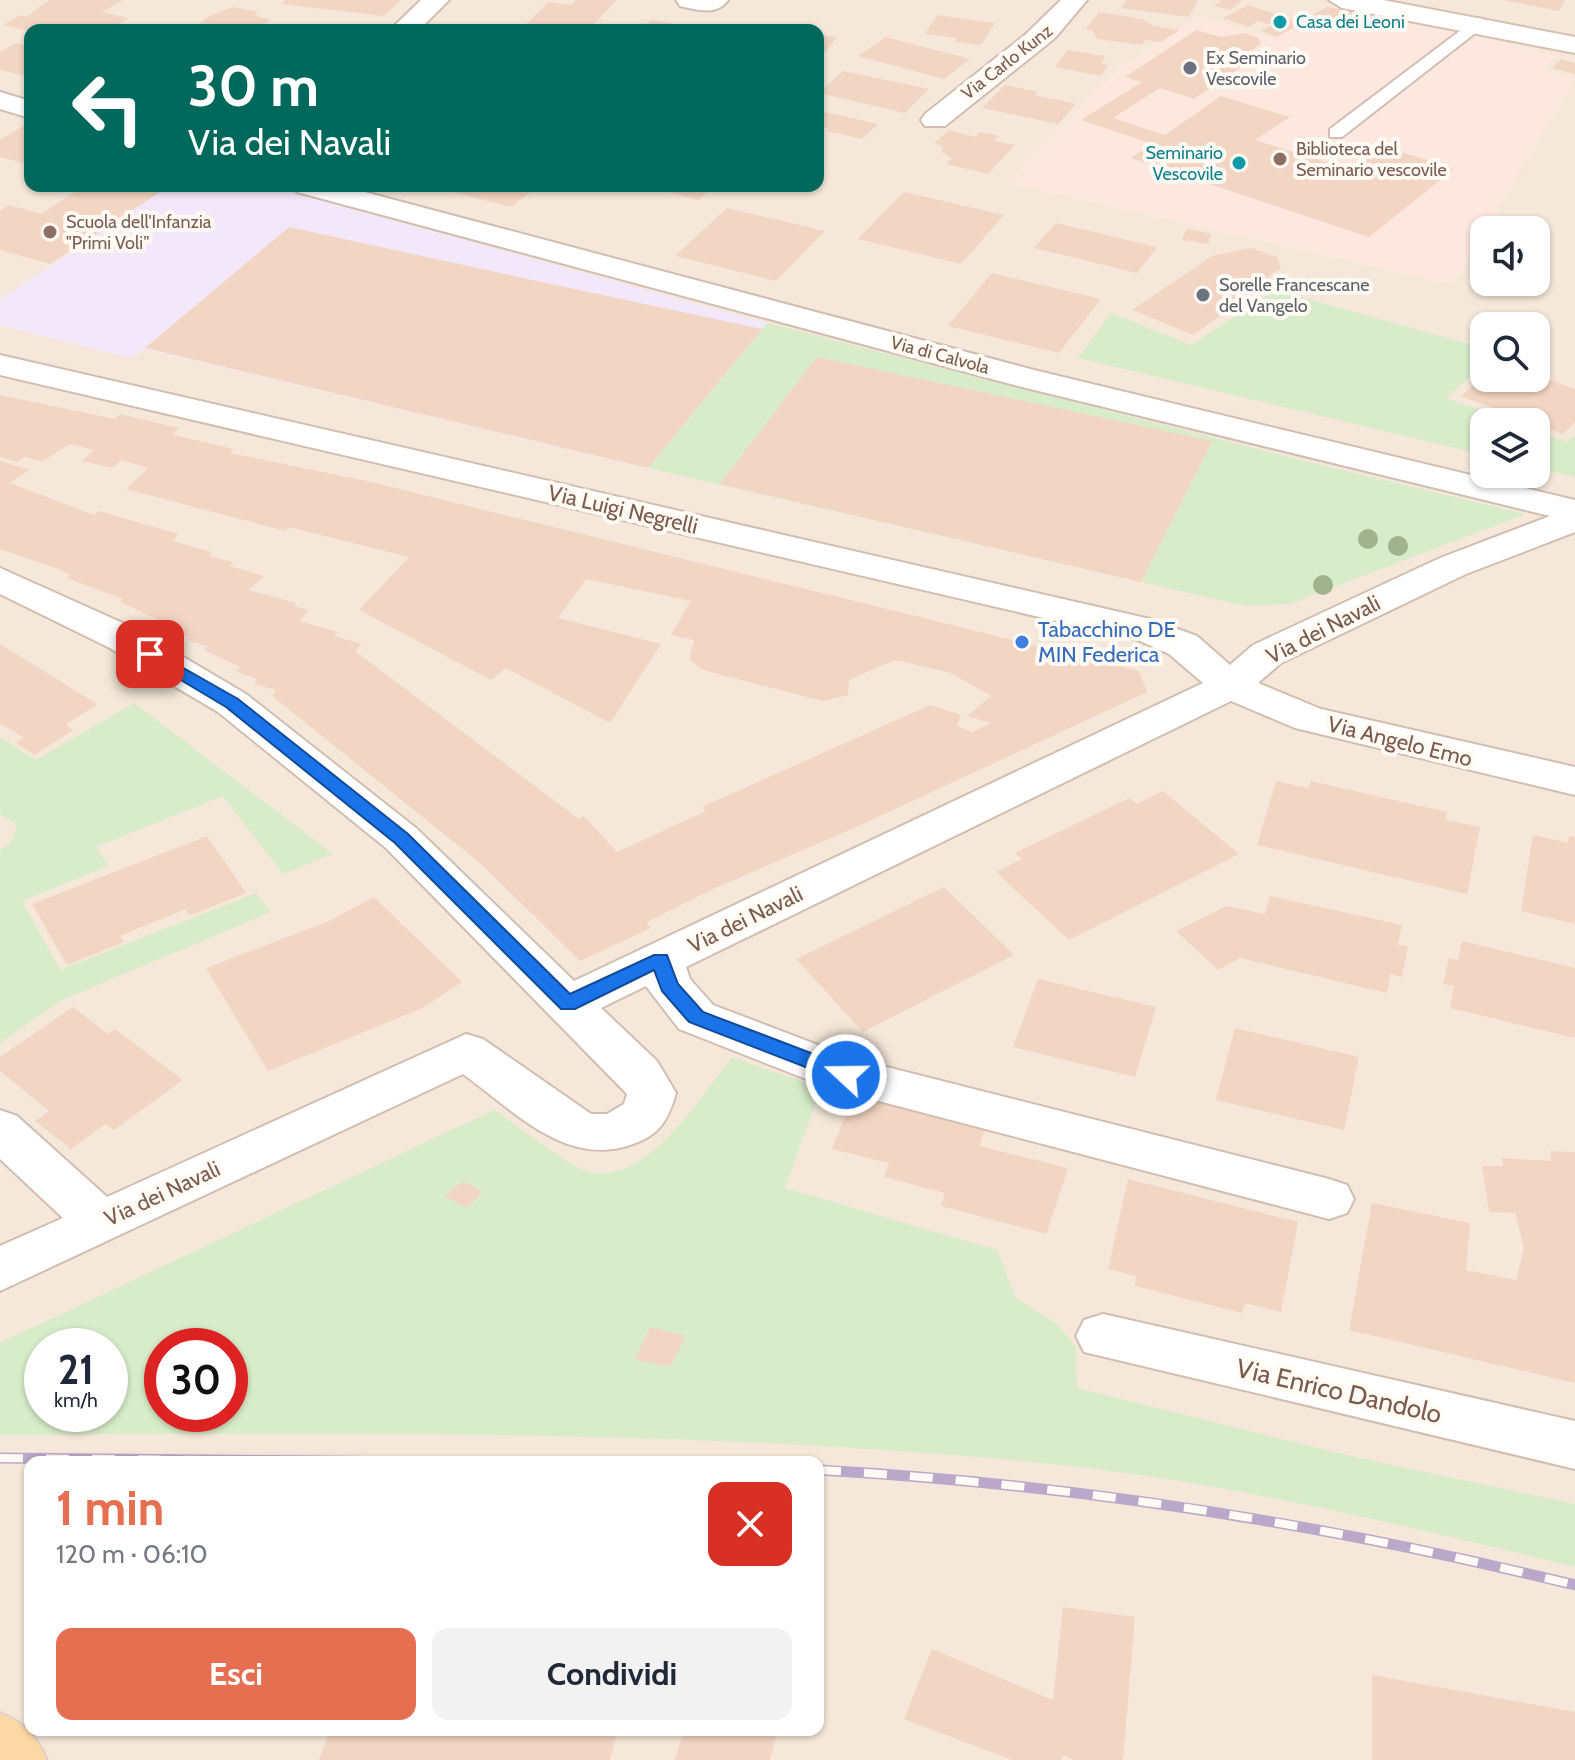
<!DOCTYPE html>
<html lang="it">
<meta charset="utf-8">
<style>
:root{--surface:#fff;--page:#f2f2f3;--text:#1f2937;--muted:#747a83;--accent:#e76f51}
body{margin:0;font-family:Cabin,sans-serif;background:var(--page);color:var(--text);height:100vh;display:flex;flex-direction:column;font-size:30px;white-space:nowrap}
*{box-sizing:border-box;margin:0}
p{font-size:26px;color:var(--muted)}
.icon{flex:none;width:44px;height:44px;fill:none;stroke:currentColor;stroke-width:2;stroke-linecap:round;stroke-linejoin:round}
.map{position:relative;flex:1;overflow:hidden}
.panel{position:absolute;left:24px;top:1456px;width:800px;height:280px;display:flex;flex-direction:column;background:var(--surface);border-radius:16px;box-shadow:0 2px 6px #0004}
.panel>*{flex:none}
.banner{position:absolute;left:24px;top:24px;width:800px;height:168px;border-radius:16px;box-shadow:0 2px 6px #0004;background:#00695c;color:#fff;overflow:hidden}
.controls{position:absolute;left:1470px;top:216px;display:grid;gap:16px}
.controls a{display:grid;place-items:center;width:80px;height:80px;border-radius:16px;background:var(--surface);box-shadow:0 2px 6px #0004;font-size:40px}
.speed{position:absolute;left:24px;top:1328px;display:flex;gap:16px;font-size:40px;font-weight:700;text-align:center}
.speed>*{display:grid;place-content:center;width:104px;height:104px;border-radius:50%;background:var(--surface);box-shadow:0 2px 6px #0004;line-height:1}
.speed small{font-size:20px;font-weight:400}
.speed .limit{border:12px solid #d22;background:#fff;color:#111}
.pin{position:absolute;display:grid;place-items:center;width:68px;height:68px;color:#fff;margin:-34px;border-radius:16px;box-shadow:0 4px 12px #0006}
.me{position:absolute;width:88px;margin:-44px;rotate:291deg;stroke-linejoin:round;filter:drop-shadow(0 0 6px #0008)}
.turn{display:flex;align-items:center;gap:28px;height:168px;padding:0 32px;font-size:36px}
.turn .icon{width:104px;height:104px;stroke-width:2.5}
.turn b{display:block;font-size:56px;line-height:68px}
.round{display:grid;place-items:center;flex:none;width:84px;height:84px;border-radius:16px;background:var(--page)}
.overview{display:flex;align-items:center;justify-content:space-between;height:136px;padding:0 32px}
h1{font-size:48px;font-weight:800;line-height:60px;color:var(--accent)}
.button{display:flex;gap:16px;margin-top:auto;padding:16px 32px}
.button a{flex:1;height:92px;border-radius:16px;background:var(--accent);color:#fff;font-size:32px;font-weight:800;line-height:92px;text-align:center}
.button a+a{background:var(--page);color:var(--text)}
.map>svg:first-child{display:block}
.residential{fill:#f5e8da;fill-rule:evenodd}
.commercial{fill:#fde8e0}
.education{fill:#f3e8fa}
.green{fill:#d8ecc9;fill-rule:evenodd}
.building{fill:#f3d5c3}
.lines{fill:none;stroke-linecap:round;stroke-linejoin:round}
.lane-casing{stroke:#d1beb0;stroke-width:4}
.street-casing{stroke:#d1beb0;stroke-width:4}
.secondary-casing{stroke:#d6c0b0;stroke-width:4}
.primary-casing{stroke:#dad1cd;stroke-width:4}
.lane{fill:#fff;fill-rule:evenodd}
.street{fill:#fff;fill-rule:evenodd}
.secondary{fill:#fff;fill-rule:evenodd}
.primary{fill:#fbd9a5;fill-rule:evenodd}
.rail-casing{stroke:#b9a8c9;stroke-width:11}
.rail{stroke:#fffaf3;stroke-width:8;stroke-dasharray:23;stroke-linecap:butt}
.tree{fill:#a0b28e}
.route{fill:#1a73e8;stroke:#114b97;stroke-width:2}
.culture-dot{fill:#0f9aa8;stroke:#fffaf3;stroke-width:3}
.worship-dot{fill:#6b7280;stroke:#fffaf3;stroke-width:3}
.education-dot{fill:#8d6e63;stroke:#fffaf3;stroke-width:3}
.shop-dot{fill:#3f7fe0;stroke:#fffaf3;stroke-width:3}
.labels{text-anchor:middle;stroke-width:8;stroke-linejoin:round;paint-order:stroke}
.far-culture-label{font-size:18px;fill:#0d838f;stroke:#fffaf3;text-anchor:start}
.far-worship-label{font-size:18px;fill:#5b616d;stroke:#fffaf3;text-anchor:start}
.far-street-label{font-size:18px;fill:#7a5c4d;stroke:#fffaf3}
.far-education-label{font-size:18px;fill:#785e54;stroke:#fffaf3;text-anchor:start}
.street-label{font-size:22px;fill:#7a5c4d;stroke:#fffaf3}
.shop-label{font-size:22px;fill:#366cbe;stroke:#fffaf3;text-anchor:start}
.near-street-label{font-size:26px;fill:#7a5c4d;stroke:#fffaf3}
</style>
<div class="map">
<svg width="1575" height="1760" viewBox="0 0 1575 1760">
<rect width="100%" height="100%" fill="#fdf6ec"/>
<path class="residential" d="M0 0H1575V1760H0ZM30 30H818V186H30ZM1484 230H1536V282H1484ZM1484 326H1536V378H1484ZM1484 422H1536V474H1484ZM42 1346H110V1414H42ZM162 1346H230V1414H162ZM30 1462H818V1730H30Z"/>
<path class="commercial" d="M1327 7 1465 32 1556 56 1544 70 1575 79 1453 285 1008 183 1120 67 1201 15 1273 39Z"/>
<path class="education" d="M169 186H269L767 323 648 468 145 349 131 358 0 325V300Z"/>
<g class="green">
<path d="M1275 290 1484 348V364L1446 398 1512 422H1484V455L1078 358 1111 313 1191 345Z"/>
<path d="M767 323 1292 458 1526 514 1289 604 1245 606 648 468Z"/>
<path d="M1536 431 1567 442 1575 435V477L1536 468Z"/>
<path d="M134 703 333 854 283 874 223 796 96 847 108 866 22 901 60 970 256 893 271 912 62 1000 0 1043V850L10 844 17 824 0 814V737L36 760Z"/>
<path d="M732 1057 821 1088 785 1188 997 1250 1016 1298 1057 1324 1076 1347 1077 1388 1355 1457 1575 1504V1567C1402 1525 1229 1482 1051 1464 703 1429 350 1433 0 1435V1343L494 1110C514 1123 568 1165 586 1171 646 1189 701 1096 732 1057ZM42 1346H110V1414H42ZM162 1346H230V1414H162Z"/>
</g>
<g class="building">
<path d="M49 0H123L102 12 129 18 109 30 29 31 3 25 21 15 26 17Z"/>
<path d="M286 0H401L384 16 281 4Z"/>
<path d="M576 0H617L588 30H521L548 2 571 5Z"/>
<path d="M1126 0H1198L1189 17 1121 8Z"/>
<path d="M1222 0H1238L1242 1 1230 10 1214 6Z"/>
<path d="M1503 0H1565L1559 11Z"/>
<path d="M1248 5 1302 23 1277 37 1261 31 1272 25 1258 21 1248 27 1223 18Z"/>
<path d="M233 7 258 12 254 15 271 20 254 30H191L211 15Z"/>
<path d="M1327 7 1411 21 1388 32 1308 17Z"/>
<path d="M1099 12 1142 19 1154 26 1180 30 1161 42 1145 40 1142 45 1097 39 1092 30 1086 29Z"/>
<path d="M937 15 995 23 981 45 954 42 957 38 925 34Z"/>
<path d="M652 20 686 26 715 27V30H636Z"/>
<path d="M1196 30 1221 37 1244 33 1257 37 1261 44 1244 56 1253 59 1194 99 1160 88 1113 118 1165 135 1221 96 1290 117 1255 140 1352 170 1383 146 1454 169 1369 237 1131 158 1152 144 1081 120 1142 82 1125 77Z"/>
<path d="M818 35 837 37 818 61Z"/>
<path d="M886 37 970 59 944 79 858 56Z"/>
<path d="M16 43 30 47V77L0 70V52Z"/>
<path d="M1068 50 1105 56 1101 64 1108 65 1101 76 1055 67Z"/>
<path d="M1561 59 1575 63V74L1552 68Z"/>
<path d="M843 71 929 89 905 113 819 93Z"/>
<path d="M1005 85 1038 92 1035 95 1076 104 1058 124 982 108Z"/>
<path d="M825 112 878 124 862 139 826 131 829 128 818 126V119Z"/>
<path d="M30 122V165L0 157V140Z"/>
<path d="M949 130 976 137 980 132 999 136 994 141 1015 145 988 174 946 164 952 158 943 153 941 145 934 143Z"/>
<path d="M84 186H169L50 264 0 250V211L9 205 41 214Z"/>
<path d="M449 186H538L511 207 444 190Z"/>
<path d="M646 186H714L698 200Z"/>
<path d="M904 192 1004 215 961 264 858 239Z"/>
<path d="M727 208 825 231 776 281 675 256Z"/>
<path d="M1056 223 1157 247 1137 273 1034 248Z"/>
<path d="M289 227 537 281 762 329 648 468 145 348Z"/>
<path d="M1186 229 1212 234 1208 244 1182 240Z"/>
<path d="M1251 248 1277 257 1281 268 1268 277 1273 279 1193 335 1132 310 1212 256Z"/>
<path d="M992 273 1101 299 1059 353 948 326Z"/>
<path d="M817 357 1212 441 1141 582 720 484Z"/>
<path d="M1484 375V378L1536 375 1575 389V422L1563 434 1461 396Z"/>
<path d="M0 395 115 419 120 414 179 428 173 435 234 449 230 453 367 481 1139 671 1147 692 863 824 711 890 647 922 651 928 580 961 480 863 272 696 276 690 254 684 257 679 235 671 240 667 204 650 207 646 187 640 190 637 170 631 174 627 120 602 123 599 67 578 70 575 58 569 0 549V461L29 470 10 483 94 515 99 511 178 534 173 541 212 552 209 556 233 562 230 566 264 576 249 590 296 603 294 606 309 610 299 621 338 632 334 636 362 644 355 651 579 819 584 816 617 852 706 811 702 807 930 705 961 715 957 726 972 732 991 723 967 716 991 696 951 673 895 660 849 680 848 695 822 701 703 670 689 659 694 640 671 635 691 601 586 579 558 618 661 644 610 723 506 668 491 680 359 610 409 557 289 527 285 531 126 489 148 468 122 460 112 468 82 461 94 450 70 444 43 461 24 457 18 462 0 457Z"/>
<path d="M0 644 97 704 66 725 73 730 35 755 16 743 24 738 0 723Z"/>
<path d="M1276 781 1308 788 1311 781 1447 812 1446 820 1480 827 1467 894 1257 845Z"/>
<path d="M1163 791 1239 854 1069 940 996 872 1022 859 1015 853 1129 798 1137 804Z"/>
<path d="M1533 835 1568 843 1569 836 1575 837V924L1521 911Z"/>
<path d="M207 836 246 893 189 916 186 909 120 936 124 942 67 965 32 904Z"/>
<path d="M944 887 1014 955 863 1032 796 959Z"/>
<path d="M1270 896 1402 925 1398 945 1408 946 1402 977 1390 974 1387 993 1240 958 1218 970 1176 931 1227 906 1265 914Z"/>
<path d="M374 897 462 982 423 1008 268 1071 206 968 329 921Z"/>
<path d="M1462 941 1575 968V1038L1450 1008 1454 986 1443 984 1449 958 1458 960Z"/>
<path d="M1038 979 1156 1007 1135 1077 1013 1047Z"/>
<path d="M73 1007 108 1034 115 1029 183 1080 114 1130 105 1124 71 1149 35 1121 49 1111 0 1071V1057Z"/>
<path d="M1235 1028 1359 1057 1344 1130 1216 1100Z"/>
<path d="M857 1087 988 1120 979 1146 1068 1168 1046 1234 941 1206 945 1193 884 1177 889 1163 832 1149Z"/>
<path d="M1550 1151 1575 1152V1383L1349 1330 1372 1203 1470 1223 1466 1270 1516 1280 1524 1248 1515 1213 1489 1212 1482 1166H1503L1502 1158 1551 1161Z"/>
<path d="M1128 1179 1298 1222 1281 1312 1245 1303 1242 1313 1135 1286 1136 1276 1108 1269Z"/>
<path d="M464 1181 482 1192 467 1208 444 1196Z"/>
<path d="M650 1327 685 1336 671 1366 635 1360Z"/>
<path d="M1063 1607 1135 1617 1123 1760H1074L1063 1755 1061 1760H1012L904 1719 932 1649 1053 1700Z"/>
<path d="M1372 1675 1575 1712V1760H1372Z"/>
<path d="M330 1730H618L610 1760H319Z"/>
<path d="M684 1730H778L770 1760H675Z"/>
</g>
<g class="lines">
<g class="lane-casing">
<path id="lane" d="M1477 18 1483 19V27L1342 137H1330V129Z"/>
</g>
<g class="street-casing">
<g id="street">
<path d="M421 0H449L419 30H390Z"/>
<path d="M676 0H728C717 16 697 10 680 6Z"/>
<path d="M1061 0H1087L1055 38 945 126H925L921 120 925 114 1025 35Z"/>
<path d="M0 92 30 101V118L0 109Z"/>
<path d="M293 186H342L1038 371 1575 500V532L1466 574 1281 663 1258 683 1321 709 1575 767V795L1295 728 1231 701 686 967 690 979 713 1005 855 1059 1329 1179 1347 1185 1354 1199 1347 1213 1329 1219 829 1088 679 1029 646 986 601 1008 657 1061 676 1093C668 1121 659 1136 630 1145 565 1167 513 1110 463 1074L0 1291V1246L63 1218 0 1159V1110L17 1116 107 1197 466 1034 483 1039 591 1114H607L624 1104 627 1094 386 848 218 712 108 647 0 594V568L136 629 246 694 416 828 574 981 1203 683 1169 654 1138 640 0 375V355L1150 619 1197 636 1230 665 1253 645 1440 558 1550 516 1018 386 297 192Z"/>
<path d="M1103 1314 1575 1421V1469L1084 1352 1076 1336 1084 1320Z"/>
</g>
</g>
<g class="secondary-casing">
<path id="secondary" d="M1329 0H1383L1575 37V53L1342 8Z"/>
</g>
<g class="primary-casing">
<path id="primary" d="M0 1713C25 1723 36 1735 47 1760H0Z"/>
</g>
<use href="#lane" class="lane"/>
<use href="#street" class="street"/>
<use href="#secondary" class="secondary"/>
<use href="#primary" class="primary"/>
<g class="rail-casing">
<g id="rail">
<path d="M0 1458 425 1462"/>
<path d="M818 1470C1075 1484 1325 1524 1575 1585"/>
</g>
</g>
<use href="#rail" class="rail"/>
</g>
<g class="tree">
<circle cx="1368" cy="539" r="10"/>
<circle cx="1398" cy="546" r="10"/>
<circle cx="1323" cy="585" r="10"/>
</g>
<path class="route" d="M150 649 238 699 408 834 570 994 654 955H667L678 984 703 1012 853 1069 856 1075 853 1080H839L689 1022 662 991 654 970 575 1009H561L395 843 226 707 144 658V651Z"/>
<g class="culture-dot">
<circle cx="1280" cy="22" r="8"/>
<circle cx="1239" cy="163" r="8"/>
</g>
<g class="worship-dot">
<circle cx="1190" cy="68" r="8"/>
<circle cx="1203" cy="295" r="8"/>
</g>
<g class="education-dot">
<circle cx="1280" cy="159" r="8"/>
<circle cx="50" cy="232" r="8"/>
</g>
<circle class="shop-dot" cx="1022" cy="642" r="8"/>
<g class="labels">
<g class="far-culture-label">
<text x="1296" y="28">Casa dei Leoni</text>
<text x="1223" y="159" text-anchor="end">Seminario<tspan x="1223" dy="21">Vescovile</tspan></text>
</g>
<g class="far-worship-label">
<text x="1206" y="64">Ex Seminario<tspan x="1206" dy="21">Vescovile</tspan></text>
<text x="1219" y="291">Sorelle Francescane<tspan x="1219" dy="21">del Vangelo</tspan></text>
</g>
<g class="far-street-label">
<text transform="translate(1007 62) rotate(-38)" y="6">Via Carlo Kunz</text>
<text transform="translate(940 355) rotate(15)" y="6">Via di Calvola</text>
</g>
<g class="far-education-label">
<text x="1296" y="155">Biblioteca del<tspan x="1296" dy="21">Seminario vescovile</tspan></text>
<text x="66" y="228">Scuola dell'Infanzia<tspan x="66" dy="21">"Primi Voli"</tspan></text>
</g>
<g class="street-label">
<text transform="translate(623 509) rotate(13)" y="8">Via Luigi Negrelli</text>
<text transform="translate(1323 629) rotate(-27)" y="8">Via dei Navali</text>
<text transform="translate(1400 741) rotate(14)" y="8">Via Angelo Emo</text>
<text transform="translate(745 919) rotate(-26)" y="8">Via dei Navali</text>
<text transform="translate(162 1193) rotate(-25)" y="8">Via dei Navali</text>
</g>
<g class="shop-label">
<text x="1038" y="637">Tabacchino DE<tspan x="1038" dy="25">MIN Federica</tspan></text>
</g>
<g class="near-street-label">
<text transform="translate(1339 1391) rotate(13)" y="9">Via Enrico Dandolo</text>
</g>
</g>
</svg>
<div class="controls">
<a><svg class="icon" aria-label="sound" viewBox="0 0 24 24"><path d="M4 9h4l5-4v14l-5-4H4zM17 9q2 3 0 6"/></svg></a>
<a><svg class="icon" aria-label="search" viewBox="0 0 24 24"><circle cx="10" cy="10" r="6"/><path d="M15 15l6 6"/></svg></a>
<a><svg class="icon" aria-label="layers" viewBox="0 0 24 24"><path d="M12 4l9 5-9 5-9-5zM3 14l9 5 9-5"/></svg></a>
</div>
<div class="speed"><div>21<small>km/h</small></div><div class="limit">30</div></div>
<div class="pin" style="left:150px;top:654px;background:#d93025"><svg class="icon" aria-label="arrive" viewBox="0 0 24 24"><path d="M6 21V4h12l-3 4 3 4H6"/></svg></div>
<svg class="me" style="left:846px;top:1075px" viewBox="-20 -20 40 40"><circle r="17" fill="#1a73e8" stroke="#fff" stroke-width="3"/><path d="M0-11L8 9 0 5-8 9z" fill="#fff"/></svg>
<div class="banner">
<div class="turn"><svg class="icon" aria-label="left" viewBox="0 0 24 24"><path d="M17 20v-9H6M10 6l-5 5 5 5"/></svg><div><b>30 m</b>Via dei Navali</div></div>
</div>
<section class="panel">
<div class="overview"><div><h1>1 min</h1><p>120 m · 06:10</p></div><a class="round" style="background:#d93025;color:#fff"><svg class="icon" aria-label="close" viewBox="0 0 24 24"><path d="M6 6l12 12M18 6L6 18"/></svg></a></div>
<div class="button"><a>Esci</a><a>Condividi</a></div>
</section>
</div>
